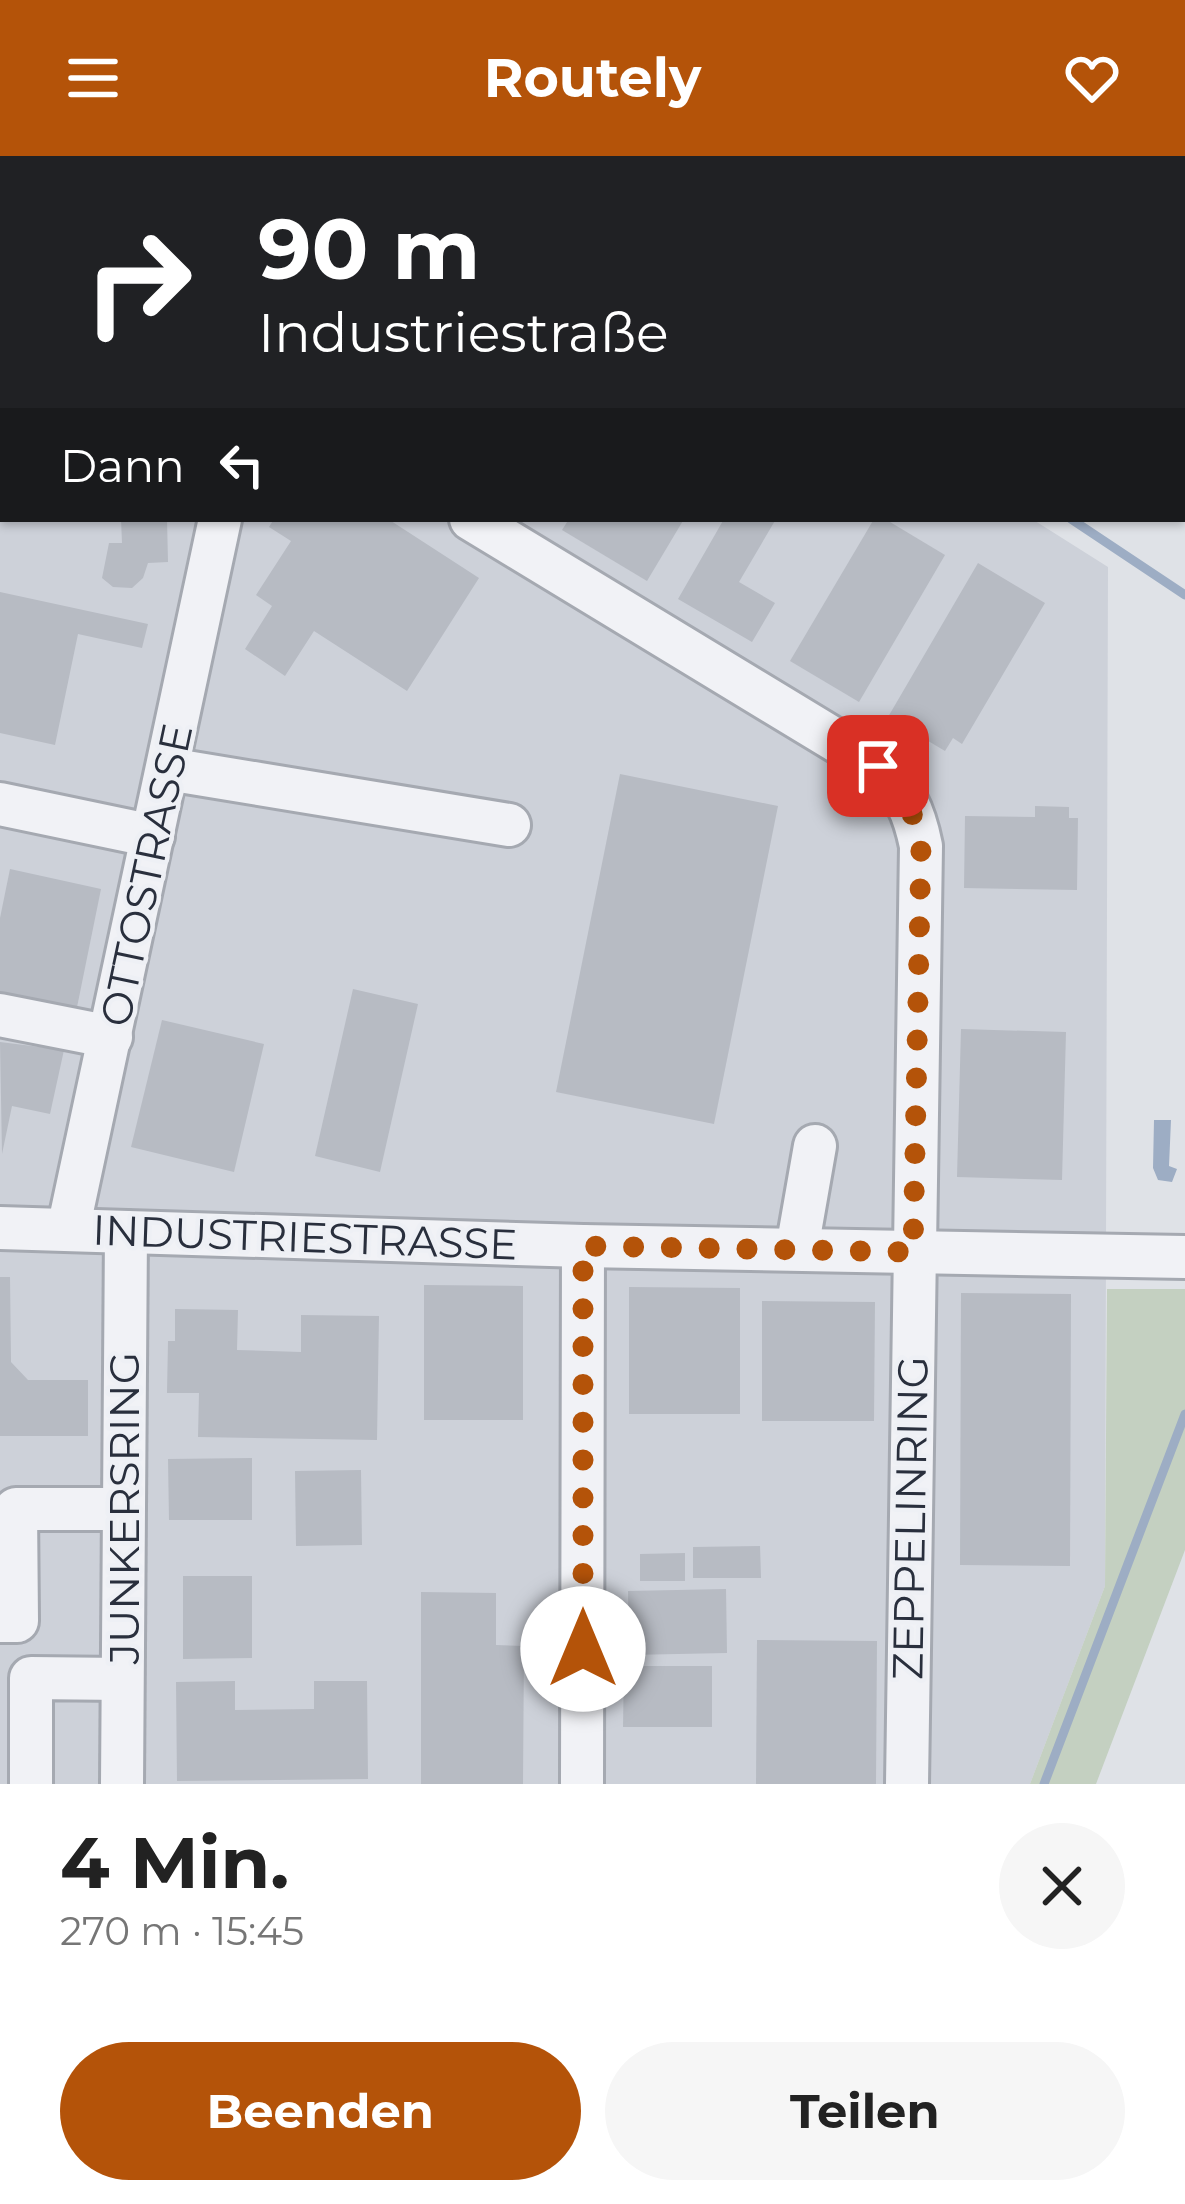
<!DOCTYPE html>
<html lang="de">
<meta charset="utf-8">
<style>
:root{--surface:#fff;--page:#f6f6f6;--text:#222;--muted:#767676;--accent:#b45309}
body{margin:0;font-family:Montserrat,sans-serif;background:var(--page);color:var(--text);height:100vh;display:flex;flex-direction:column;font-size:45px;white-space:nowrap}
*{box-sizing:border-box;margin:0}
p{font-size:39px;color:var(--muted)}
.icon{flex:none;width:66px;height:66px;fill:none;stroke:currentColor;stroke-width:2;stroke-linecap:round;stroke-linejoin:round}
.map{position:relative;height:1628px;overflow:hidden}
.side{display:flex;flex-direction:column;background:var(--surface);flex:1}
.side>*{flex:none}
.guide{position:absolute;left:0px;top:0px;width:1185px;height:366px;box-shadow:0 3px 9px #0004;background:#202124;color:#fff;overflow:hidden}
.pin{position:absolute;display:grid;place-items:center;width:102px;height:102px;color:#fff;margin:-51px;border-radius:24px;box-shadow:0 6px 18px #0006}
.me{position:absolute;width:132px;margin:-66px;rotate:0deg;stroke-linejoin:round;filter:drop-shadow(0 0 9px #0008)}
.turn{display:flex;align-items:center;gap:42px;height:252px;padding:0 60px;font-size:54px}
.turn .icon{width:156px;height:156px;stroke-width:2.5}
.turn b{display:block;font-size:84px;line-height:102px}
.then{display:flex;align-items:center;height:114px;padding:0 60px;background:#0003;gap:24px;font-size:45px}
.round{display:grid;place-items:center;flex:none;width:126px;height:126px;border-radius:63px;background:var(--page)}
.overview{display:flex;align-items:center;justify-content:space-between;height:204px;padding:0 60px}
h1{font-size:72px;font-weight:700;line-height:90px}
.action{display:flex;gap:24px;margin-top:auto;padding:24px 60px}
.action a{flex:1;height:138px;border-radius:72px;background:var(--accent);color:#fff;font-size:48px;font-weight:700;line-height:138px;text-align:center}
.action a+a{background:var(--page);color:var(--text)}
header{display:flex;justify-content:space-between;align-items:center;height:156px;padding:0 60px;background:var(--accent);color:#fff;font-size:54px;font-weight:700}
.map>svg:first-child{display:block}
.built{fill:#cdd1d9}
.green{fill:#c4d0c1}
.water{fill:#9dadc4}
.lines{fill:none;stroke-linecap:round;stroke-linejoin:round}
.stream{stroke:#9dadc4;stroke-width:9}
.building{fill:#b7bbc3}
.minor-casing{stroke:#a5a9b1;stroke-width:48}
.minor{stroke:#f1f2f6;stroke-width:42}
.route{stroke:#b45309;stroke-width:21;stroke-dasharray:0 37.8}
.labels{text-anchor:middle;stroke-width:9;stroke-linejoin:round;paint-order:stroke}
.street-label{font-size:42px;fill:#292f3d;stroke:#eef0f5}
</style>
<header><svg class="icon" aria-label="menu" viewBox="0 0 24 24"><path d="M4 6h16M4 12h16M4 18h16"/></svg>Routely<svg class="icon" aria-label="heart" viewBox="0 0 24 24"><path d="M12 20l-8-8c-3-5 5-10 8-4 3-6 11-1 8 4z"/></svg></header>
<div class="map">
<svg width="1185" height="1628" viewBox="0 0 1185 1628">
<rect width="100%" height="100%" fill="#dfe2e7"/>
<path class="built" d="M0 0 462 3H3V363H1032L1108 411 1105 1430 1030 1628H0Z"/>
<path class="green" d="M1107 1133H1185V1394L1096 1628H1030L1105 1430Z"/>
<path class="water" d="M1154 964H1171L1169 1010 1177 1013 1172 1026 1158 1024 1153 1012Z"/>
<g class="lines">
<g class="stream">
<path d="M495 0 499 3"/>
<path d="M1071 363 1185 439"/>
<path d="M1044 1628 1185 1258"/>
</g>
</g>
<g class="building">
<path d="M121 363H167L168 406 148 407 143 422 132 432 113 431 102 422 109 387H122Z"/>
<path d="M274 363H388L479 422 407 535 314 475 285 520 245 493 272 450 256 439 291 385 269 371Z"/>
<path d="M569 363H684L647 425 562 374Z"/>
<path d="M724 363H776L739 426 775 447 752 486 678 443Z"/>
<path d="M874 363H885L945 399 859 546 790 505Z"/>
<path d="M978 407 1045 447 962 588 953 582 945 595 888 561Z"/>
<path d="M0 436 148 468 142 492 78 478 55 589 0 577Z"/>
<path d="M620 618 778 650 714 968 556 936Z"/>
<path d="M1035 650 1069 651V662H1078L1077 734 964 732 965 660 1035 661Z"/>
<path d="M10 713 101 733 74 866 0 851V762Z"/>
<path d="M353 833 418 848 380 1016 315 1000Z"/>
<path d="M162 864 264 888 234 1016 131 991Z"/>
<path d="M961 873 1066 876 1062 1024 957 1021Z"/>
<path d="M0 886 64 894 50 958 12 950 2 998Z"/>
<path d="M0 1121H10L11 1206 28 1224H88V1280H0Z"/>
<path d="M424 1129 523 1130V1264H424Z"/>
<path d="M629 1131 740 1132V1258H629Z"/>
<path d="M961 1137 1071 1138 1070 1410 960 1409Z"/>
<path d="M762 1145 875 1146 874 1265H762Z"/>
<path d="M175 1153 238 1154 237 1194 301 1196V1159L379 1160 377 1284 198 1281 199 1237H167L168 1185H175Z"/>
<path d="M252 1302V1364H169L168 1303Z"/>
<path d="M361 1314 362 1389 296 1390 295 1315Z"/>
<path d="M760 1390 761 1422H693V1391Z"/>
<path d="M685 1397V1425H640V1398Z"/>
<path d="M183 1420H252V1502L183 1503Z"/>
<path d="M726 1433 727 1497 629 1499 628 1435Z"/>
<path d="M421 1436 496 1437V1489L524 1490 523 1628H421Z"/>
<path d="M757 1484 877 1485 876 1628H756Z"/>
<path d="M624 1510H712V1571H623Z"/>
<path d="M235 1525V1554L314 1553V1525H367L368 1623 177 1625 176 1526Z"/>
</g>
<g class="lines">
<g class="minor-casing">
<g id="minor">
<path d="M0 120 3 122"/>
<path d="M471 363 878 610C904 634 914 655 921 690L907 1628"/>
<path d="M168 613 509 669"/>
<path d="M0 648 153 680"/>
<path d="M0 859 111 881"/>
<path d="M0 1072 583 1090 1185 1101"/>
<path d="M68 1074 220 363"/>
<path d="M797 1093 815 990"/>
<path d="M0 1465H17L16 1353H123"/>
<path d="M31 1628V1522L122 1523"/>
<path d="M122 1628 126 1076"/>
<path d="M582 1628 583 1090"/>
</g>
</g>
<use href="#minor" class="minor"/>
</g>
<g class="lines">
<path class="route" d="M583 1493V1090L913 1096 921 690C914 655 904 634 878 610"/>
</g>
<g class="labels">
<g class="street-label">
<text transform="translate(146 719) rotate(-78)" y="15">OTTOSTRASSE</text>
<text transform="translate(305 1081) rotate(2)" y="15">INDUSTRIESTRASSE</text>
<text transform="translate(124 1352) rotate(-90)" y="15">JUNKERSRING</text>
<text transform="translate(910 1362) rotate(-89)" y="15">ZEPPELINRING</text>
</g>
</g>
</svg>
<div class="pin" style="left:878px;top:610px;background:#d93025"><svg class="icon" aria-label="arrive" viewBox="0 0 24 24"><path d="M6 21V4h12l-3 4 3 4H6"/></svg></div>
<svg class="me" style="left:583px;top:1493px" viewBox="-20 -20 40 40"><circle r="19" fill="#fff"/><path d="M0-13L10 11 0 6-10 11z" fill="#b45309"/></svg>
<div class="guide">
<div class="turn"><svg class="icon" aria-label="right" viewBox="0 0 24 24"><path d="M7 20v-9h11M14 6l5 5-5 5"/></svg><div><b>90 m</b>Industriestraße</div></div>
<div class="then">Dann<svg class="icon" aria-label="left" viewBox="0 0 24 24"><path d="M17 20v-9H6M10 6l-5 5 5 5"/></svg></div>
</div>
</div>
<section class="side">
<div class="overview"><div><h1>4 Min.</h1><p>270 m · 15:45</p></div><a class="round"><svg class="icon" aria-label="close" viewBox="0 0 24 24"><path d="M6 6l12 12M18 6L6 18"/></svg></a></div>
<div class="action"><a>Beenden</a><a>Teilen</a></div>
</section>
